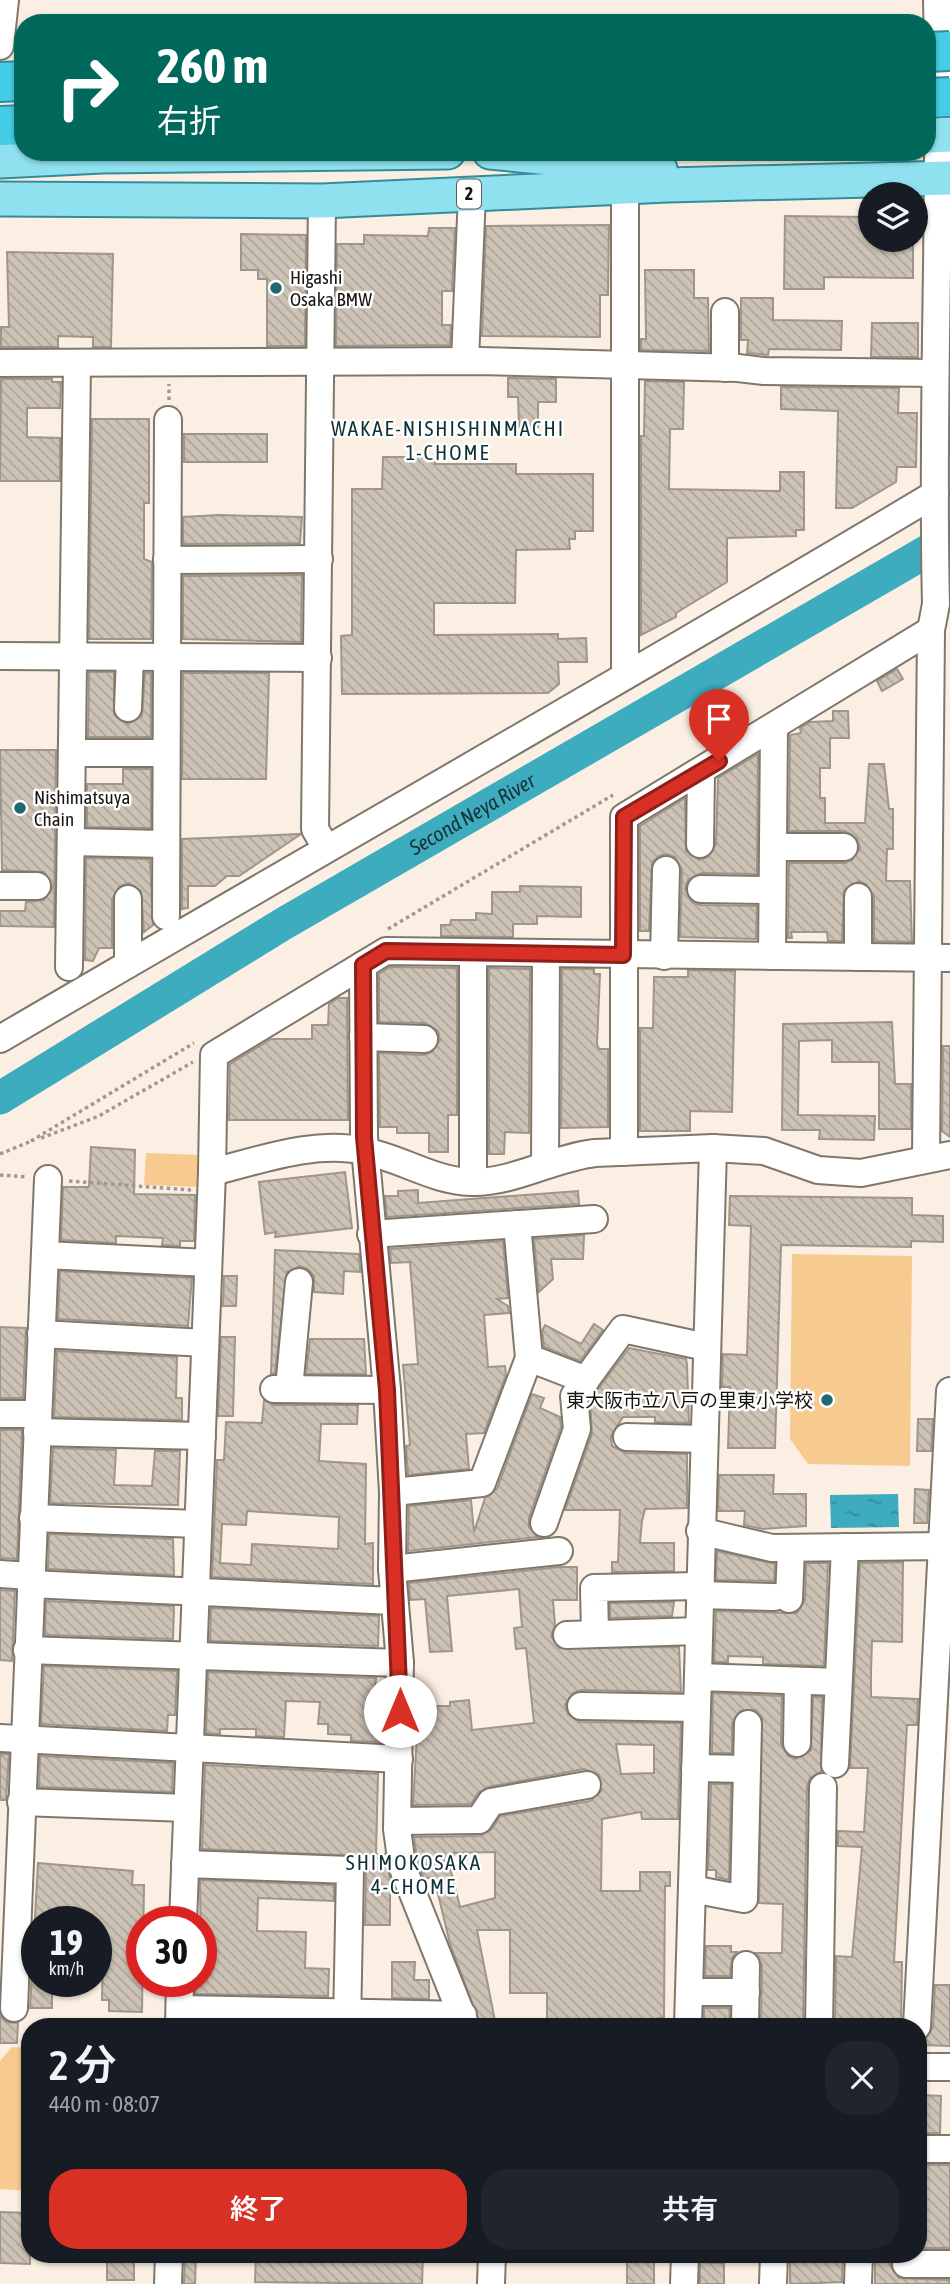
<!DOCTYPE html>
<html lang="ja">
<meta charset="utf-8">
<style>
:root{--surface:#171b24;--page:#20242c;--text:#f1f3f6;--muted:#9ea1a6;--accent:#d93025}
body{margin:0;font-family:"Asap Condensed","Noto Sans JP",sans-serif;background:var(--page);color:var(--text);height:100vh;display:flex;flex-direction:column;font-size:26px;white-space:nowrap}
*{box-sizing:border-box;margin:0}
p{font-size:23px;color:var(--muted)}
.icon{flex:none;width:38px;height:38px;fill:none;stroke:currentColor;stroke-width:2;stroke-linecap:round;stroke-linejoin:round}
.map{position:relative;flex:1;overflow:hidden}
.side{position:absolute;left:21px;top:2018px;width:906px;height:245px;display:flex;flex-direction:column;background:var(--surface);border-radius:28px;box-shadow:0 2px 5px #0004}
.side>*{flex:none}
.hud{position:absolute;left:14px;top:14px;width:922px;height:147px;border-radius:28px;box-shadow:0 2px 5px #0004;background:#00695c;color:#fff;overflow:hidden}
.tools{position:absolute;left:858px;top:182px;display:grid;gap:14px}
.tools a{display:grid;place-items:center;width:70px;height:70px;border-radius:50%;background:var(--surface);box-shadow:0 2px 5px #0004;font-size:35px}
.speed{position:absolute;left:21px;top:1906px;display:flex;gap:14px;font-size:35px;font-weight:700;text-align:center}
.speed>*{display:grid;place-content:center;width:91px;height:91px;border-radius:50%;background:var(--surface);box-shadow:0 2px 5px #0004;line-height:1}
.speed small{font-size:18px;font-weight:400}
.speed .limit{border:10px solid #d22;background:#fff;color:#111}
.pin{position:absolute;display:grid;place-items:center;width:60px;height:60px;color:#fff;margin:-72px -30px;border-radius:50% 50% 50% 0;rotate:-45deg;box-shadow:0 0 7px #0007}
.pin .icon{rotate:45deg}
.me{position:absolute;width:77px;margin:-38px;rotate:0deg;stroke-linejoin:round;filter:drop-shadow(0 0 5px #0008)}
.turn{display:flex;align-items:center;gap:24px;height:147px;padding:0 28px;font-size:32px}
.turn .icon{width:91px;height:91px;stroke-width:2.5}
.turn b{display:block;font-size:49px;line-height:60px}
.round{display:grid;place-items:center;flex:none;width:74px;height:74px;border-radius:28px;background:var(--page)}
.headline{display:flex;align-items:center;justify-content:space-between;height:119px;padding:0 28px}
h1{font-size:42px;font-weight:600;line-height:52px}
.cta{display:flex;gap:14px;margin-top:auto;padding:14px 28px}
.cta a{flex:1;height:80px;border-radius:28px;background:var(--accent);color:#fff;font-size:28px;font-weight:600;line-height:80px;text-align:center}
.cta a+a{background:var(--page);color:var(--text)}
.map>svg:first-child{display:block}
.park{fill:#f7ca8f}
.water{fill:url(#water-ripples)}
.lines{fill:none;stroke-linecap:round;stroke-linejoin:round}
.river{stroke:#3dacbf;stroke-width:33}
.building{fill:url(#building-back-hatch);stroke:#9f9589;stroke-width:2;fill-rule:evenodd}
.minor-casing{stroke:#80776b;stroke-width:30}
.major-casing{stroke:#358c99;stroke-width:37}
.highway-casing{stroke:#358c99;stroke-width:42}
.path{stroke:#a1998f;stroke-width:3.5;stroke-dasharray:3.5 3.5;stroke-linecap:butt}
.minor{stroke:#fff;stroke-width:26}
.major{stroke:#8fe1ef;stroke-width:33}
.highway{stroke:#44cde4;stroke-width:38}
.highway-bridge-casing{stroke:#358c99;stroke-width:42;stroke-linecap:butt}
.highway-bridge{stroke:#44cde4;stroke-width:38}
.route-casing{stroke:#8d1f18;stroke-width:18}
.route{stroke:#d93025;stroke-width:12}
.poi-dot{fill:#1f6874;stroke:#fff;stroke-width:2.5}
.labels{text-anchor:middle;stroke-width:5;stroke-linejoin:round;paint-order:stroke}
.shield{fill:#fff;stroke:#5d5a57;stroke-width:2}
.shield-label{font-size:18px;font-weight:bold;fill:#18140f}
.poi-label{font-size:19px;fill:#18140f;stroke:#fff;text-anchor:start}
.neighbourhood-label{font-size:21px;letter-spacing:2px;fill:#103138;stroke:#fff}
.water-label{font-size:21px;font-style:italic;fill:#183035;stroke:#fff}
</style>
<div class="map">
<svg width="950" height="2284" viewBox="0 0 950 2284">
<defs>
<pattern id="water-ripples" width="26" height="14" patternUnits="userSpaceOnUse" patternTransform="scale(1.75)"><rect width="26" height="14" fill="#3dacbf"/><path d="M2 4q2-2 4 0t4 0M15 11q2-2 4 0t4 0" fill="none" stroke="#328b9a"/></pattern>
<pattern id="building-back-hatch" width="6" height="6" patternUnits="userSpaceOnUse" patternTransform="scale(1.75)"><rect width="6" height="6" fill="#ccc2b5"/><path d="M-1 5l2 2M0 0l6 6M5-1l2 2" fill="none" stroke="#aea69a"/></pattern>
</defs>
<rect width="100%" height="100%" fill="#faefe2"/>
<g class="park">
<path d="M146 1153 201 1155 200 1187 144 1185Z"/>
<path d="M792 1254 912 1256 910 1466 808 1464 790 1439Z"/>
<path d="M12 2047 30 2048V2191L0 2189V2061Z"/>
</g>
<path class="water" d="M898 1494 899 1527 831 1528 830 1495Z"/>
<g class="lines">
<path class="river" id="s1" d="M0 1098 283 924 950 538"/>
</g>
<g class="building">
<path d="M785 216 870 217V240H913V278L824 277V289H784Z"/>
<path d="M609 225 608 295H600V337L482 336 486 226Z"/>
<path d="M429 228H455L452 291H442V325H451L450 345 336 346 337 244H364V235L428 236Z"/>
<path d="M241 234 306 235 305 346H267V279H258V270H241Z"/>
<path d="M7 252 113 254 111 347H93V337L58 336V347H1V327H9Z"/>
<path d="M645 270H694V298H708L709 351 641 350V339H646Z"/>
<path d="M741 298H773V320L842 321 841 350 769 349 768 355 747 353 748 340H741Z"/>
<path d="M872 323H918V357H871Z"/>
<path d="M508 378 556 379V402H538V427H519L518 397H508Z"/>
<path d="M1 379H52V382H61L60 408H27V437L60 438V481H0Z"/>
<path d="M645 381 684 382 683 429H670L669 489 780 491V472H804V530H796V536L727 538V582L676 613V617L641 635V436H644Z"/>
<path d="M781 387 899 388 898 413H917L916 467H897L896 482 852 508H836L838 411 781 409Z"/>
<path d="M92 419H149V503H144V559L152 562 151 639H89Z"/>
<rect x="184" y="434" width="83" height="28"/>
<path d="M383 457H435V464H516V474H593V531H575V539H569L570 549 516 550 515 603H434V635L558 634V639L586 638 587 662H558L559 684 548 693 342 694 341 636 352 635V489H382Z"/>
<path d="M219 515 302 517 300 543 183 544V517Z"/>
<path d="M302 575 301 642 183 639V576Z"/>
<path d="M897 669 903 679 882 691 877 681Z"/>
<path d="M89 672H114V715L128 724 142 716 145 673H151V737H88Z"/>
<path d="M183 673H269L266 779H182Z"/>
<path d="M833 711H848L849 738H830V768H820V798H825V823H865L869 764H884L889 809H893V849H887L886 881H910L912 942 874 941V896L866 884 859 881 844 890 842 941H828L827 932H791L792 938H788L789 863H845L852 860 860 848 857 839 845 831H789L790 735 801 733 800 728 810 722 833 721Z"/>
<path d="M0 750H56L54 927 0 926V911H25L26 902 44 900 53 887 44 872 2 870Z"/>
<path d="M758 754 757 874 701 873 688 880 685 889 692 902 700 905 757 906 756 939 680 937 682 870 675 857 667 854 659 856 652 862 649 931H640V826L685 798 686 851 699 860 708 857 716 844 718 778Z"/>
<path d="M123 769H151V828L87 827V784H123Z"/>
<path d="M301 834 239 876H227L215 886H188V908L182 909V839Z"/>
<path d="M86 858 150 859 153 925 144 932 141 891 129 883 120 886 112 899V948H99L93 961 85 960Z"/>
<path d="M520 886 581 887V917L537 916V924H513V937L441 936V925H450L451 920H476V913L492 914V892H520Z"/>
<path d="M390 967 457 968V1115H448V1152H429V1133H397V1127H380L379 1053 424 1055 432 1052 440 1040 438 1031 425 1023 379 1022V974Z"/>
<path d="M489 968 530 969 529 1133 505 1132 504 1154H489Z"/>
<path d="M562 969H594V974H600L597 1044 599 1049H608V1127L561 1128Z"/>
<path d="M688 970 735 971 732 1112 690 1111V1131H640V1028H653L654 977H688Z"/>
<path d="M338 998H347L348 1120H229L230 1064 271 1039H312V1025H328L329 1004Z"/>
<path d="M892 1022 895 1084H911V1129H879V1062H832V1040L799 1041 798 1115 875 1116 874 1140 819 1139 820 1130H782L783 1024Z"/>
<path d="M943 1046H950V1137L942 1131Z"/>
<path d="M91 1147 135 1150 134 1194 195 1195 194 1241H180V1246L162 1245 163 1238 116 1236V1243L61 1240 63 1187H89Z"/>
<path d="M345 1172 352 1228 275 1237 276 1232 265 1234 259 1182Z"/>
<path d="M418 1190V1203L578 1191 579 1204 387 1217 385 1196H398V1191Z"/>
<path d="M730 1196 912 1198V1215L943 1216V1242L911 1241V1247L781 1245 775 1448H728L730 1387H722L723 1354 747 1355 751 1226 729 1225Z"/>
<path d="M584 1235 583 1259H551L553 1279 539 1292 534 1239Z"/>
<path d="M503 1241 508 1298 497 1299 508 1306 509 1313 484 1315 488 1367 505 1366 506 1375 484 1433 466 1434 469 1469 408 1475 406 1446 410 1445 403 1365 418 1364 410 1262 391 1263 390 1249Z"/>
<path d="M275 1250 359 1254 360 1268V1272L344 1271 343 1294 314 1292V1276L308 1269 300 1266 287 1272 275 1373 271 1374Z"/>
<path d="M60 1271 192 1278 188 1326 58 1319Z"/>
<path d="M224 1276H237L236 1306H223Z"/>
<path d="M594 1324 603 1330 580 1361 544 1347 542 1331 545 1325 581 1344Z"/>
<path d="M0 1327 26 1328 23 1398H0Z"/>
<path d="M221 1337H235L233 1416H218Z"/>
<path d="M310 1339H364L366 1374H306Z"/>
<path d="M629 1348 686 1359 687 1364 689 1423 655 1422V1417H623L611 1436 612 1446 626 1453 687 1454V1508L645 1509 642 1521 640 1543H674V1571L612 1572V1562H618L620 1510H565L592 1434 590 1400Z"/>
<path d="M57 1351 177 1357 176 1398H182V1420L54 1417Z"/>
<path d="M532 1394 544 1398 540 1408 560 1417 561 1427 529 1518V1527L538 1537 408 1551 409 1506 471 1500 474 1532 485 1498 497 1489Z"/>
<path d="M264 1400 274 1405H358L357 1424H321L319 1461 366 1464 365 1544 373 1543V1584L212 1577 217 1460H224L226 1422 262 1423ZM247 1511 339 1517 338 1549 252 1544 251 1565 220 1563 222 1524 246 1525Z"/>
<path d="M918 1419H933L931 1451H917Z"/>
<path d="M0 1430H22L17 1559 0 1558Z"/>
<path d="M53 1448 116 1450 114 1485 152 1486 155 1451H180L178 1505 50 1503Z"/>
<path d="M719 1475H774L773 1494H806V1526L762 1529 744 1525 745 1511H718Z"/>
<path d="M915 1489 929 1490 927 1523H914Z"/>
<path d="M49 1534 173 1539 174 1575 48 1569Z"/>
<path d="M717 1551 775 1564 774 1581 716 1580Z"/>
<path d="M903 1562 902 1642 872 1641 871 1671V1697L918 1699 917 1725H907L894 1962H902L901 2026H835L836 1956 852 1957 862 1847 838 1846V1831L864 1832 868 1768H850L860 1563Z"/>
<path d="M806 1563H828L824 1666 763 1664V1657L728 1656V1662H714L716 1611 797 1613 805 1600Z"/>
<path d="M559 1567H577V1600H553L555 1625 551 1636 559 1648 679 1647 681 1692 581 1690 573 1693 565 1705 568 1714 580 1722 681 1723 678 1819H642L641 1812 602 1819 601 1891H640V1872H670V1886H665L664 2018H658V2026H547V1993H510V1930H477L496 2026H481L450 1944 434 1877 424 1879 417 1859 414 1837 480 1836 492 1829 500 1816 590 1801 601 1791 599 1775 584 1769 488 1787 478 1793 471 1804 413 1805 417 1733H414L415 1706H450V1702L469 1700 472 1730 534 1723 526 1648 516 1649 514 1628 522 1627 519 1589 447 1596 452 1651 430 1652 425 1599 410 1600 409 1583ZM616 1744 654 1745V1773L621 1774ZM495 1852V1898L460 1907 447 1856 454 1855 453 1853Z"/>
<path d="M0 1590 15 1591 12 1661 0 1660Z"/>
<path d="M46 1601 174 1606 173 1639 45 1635Z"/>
<path d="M674 1602 672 1616 610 1618V1603Z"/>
<path d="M211 1608 379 1616 378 1646 210 1641Z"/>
<path d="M44 1666 177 1671 175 1715H168L167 1731 41 1724Z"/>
<path d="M208 1672 376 1678 375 1687 383 1688 380 1742 351 1741V1735L328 1734V1724H318L320 1702 286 1701 284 1737 256 1736V1729H220V1734L206 1733Z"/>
<path d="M713 1693 782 1696 781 1743 788 1756 796 1759 811 1750 813 1697H822L821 1772 810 1778 807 1787 803 2025 761 2022 762 1965 755 1953H782L783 1904 759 1903 762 1717 756 1710 740 1711 732 1723V1753H712Z"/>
<path d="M0 1754H9L6 1800H0Z"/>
<path d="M40 1756 173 1763 172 1792 39 1787Z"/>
<path d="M205 1765 378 1774 376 1854H385L390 1878V1925H365L366 1870 358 1856 202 1849Z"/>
<path d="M711 1784H731L729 1880 716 1877V1870H708Z"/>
<path d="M38 1863 133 1871 132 1885H144L142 2012 109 2011V2000H102L103 1947 96 1946V1922H37V1981H44V1989H52V2008H30Z"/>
<path d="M200 1880 334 1885V1901L258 1898 257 1931 306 1932 305 1968 329 1969 328 1996 195 1994 196 1981H201Z"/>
<path d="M706 1946H731V1952H737L732 1958 730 1976H705Z"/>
<path d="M392 1962H415L414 1980H429V1999L392 1998Z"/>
<path d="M935 1985H950V2046L922 2045 933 2027Z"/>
<path d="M704 2008H730L729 2026H704Z"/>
<path d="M0 2015 6 2022 18 2023 17 2043H0Z"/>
<path d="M921 2095 941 2096 940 2133H921Z"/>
<rect x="919" y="2165" width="31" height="83"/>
<path d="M0 2212 30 2213V2264L0 2263Z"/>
<rect x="107" y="2254" width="27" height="26"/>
<path d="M185 2254H196L195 2284H184Z"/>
<path d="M256 2254H423L422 2284 255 2282Z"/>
<path d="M790 2254H843L842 2282 790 2284Z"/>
<path d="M875 2254H894L890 2265 899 2278 950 2280V2284H875Z"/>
<rect x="627" y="2260" width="27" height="24"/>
<path d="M700 2262 724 2263V2284H700Z"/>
</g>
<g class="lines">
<g class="minor-casing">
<g id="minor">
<path d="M0 46 5 0"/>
<path d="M322 201 315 829 326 848"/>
<path d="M725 312V368"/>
<path d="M465 361 472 194"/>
<path d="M0 363 480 361 738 368 764 371 935 373"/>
<path d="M167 560 319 559"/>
<path d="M0 656 318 658"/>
<path d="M625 676V187"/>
<path d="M128 708 130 657"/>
<path d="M72 753H166"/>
<path d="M71 842 166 844"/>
<path d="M700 844 701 772"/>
<path d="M773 847H844"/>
<path d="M0 886H37"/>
<path d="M701 889 772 890"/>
<path d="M128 899V964"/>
<path d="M166 916 168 420"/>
<path d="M473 953V1182"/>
<path d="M664 956 666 870"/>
<path d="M772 956 774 728"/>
<path d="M858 957V897"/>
<path d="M363 965 364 1137 387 1390 393 1492 392 1569 400 1663 397 1829 402 1866 466 2026"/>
<path d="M69 967 77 363"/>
<path d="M363 1037 424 1039"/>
<path d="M0 1039C311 857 625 679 935 494"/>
<path d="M624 1152V817L931 630"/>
<path d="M926 1159 931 630 936 604C931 403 942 201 937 0"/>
<path d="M545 1165 546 954"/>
<path d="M212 1172C261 1160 314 1140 364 1151 401 1158 433 1181 471 1182 514 1183 552 1158 595 1153L713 1148 764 1151 818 1170 861 1173 950 1155"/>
<path d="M517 1224 529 1358 586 1380"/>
<path d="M371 1234 594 1219"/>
<path d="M45 1255 208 1263"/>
<path d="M41 1334 205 1343"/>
<path d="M274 1389 387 1390"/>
<path d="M289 1389 299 1282"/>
<path d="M0 1414H38"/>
<path d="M37 1432 202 1436"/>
<path d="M627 1437 703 1439"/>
<path d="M393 1492 482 1483 529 1358"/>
<path d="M33 1518 198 1524"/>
<path d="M544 1523 577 1429 574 1396 623 1329 706 1347"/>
<path d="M700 1531 772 1548 944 1546"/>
<path d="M392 1569 559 1551"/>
<path d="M0 1574 30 1576"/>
<path d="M30 1584 393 1601"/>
<path d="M699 1595 774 1597"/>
<path d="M789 1599 791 1549"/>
<path d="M595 1634 594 1588 699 1586"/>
<path d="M567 1635 699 1631"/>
<path d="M27 1650 400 1663"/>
<path d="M698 1677 838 1682"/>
<path d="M581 1706 697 1708"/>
<path d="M0 1738 399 1759"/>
<path d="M797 1743 798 1681"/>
<path d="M835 1764 845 1547"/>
<path d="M695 1768 747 1769"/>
<path d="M21 1802 187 1808"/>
<path d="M398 1821 479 1820 491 1802 587 1785"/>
<path d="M185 1864 350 1870 347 2026"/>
<path d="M692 1889 744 1899 748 1724"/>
<path d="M183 1922 212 1172 214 1055 386 951 950 958"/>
<path d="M689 1992H746"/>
<path d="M14 2008 48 1179"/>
<path d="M180 2009 463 2015"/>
<path d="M179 2025 180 1981"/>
<path d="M688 2026 713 1148"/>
<path d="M745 2026 746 1965"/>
<path d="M819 2026 823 1787"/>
<path d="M917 2026 950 1391"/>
<path d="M919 2067H950"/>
<path d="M919 2149H950"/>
<path d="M906 2264H950"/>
<path d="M168 2284 169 2254"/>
<path d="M491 2284 492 2254"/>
<path d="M684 2284 685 2254"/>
<path d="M773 2284 774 2254"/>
<path d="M858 2284 859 2254"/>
</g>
</g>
<g class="major-casing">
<g id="major">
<path d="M928 136 950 135"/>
<path d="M490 152 660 169"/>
<path d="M0 161 102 156 448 152"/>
<path d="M0 199 322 201 667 185 950 178"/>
</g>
</g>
<g class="highway-casing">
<g id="highway">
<path d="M0 82 23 81"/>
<path d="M0 126 23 125"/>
</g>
</g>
<g class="path">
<path d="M169 400V384"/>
<path d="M388 929 613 795"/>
<path d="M41 1138 99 1116 193 1062"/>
<path d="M31 1141 194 1043"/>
<path d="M0 1154 34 1140"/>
<path d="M0 1175 27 1177"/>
<path d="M69 1181 191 1190"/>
</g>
<use href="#minor" class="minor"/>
<use href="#major" class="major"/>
<use href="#highway" class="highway"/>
<g class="highway-bridge-casing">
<g id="highway-bridge">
<path d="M928 52 950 51"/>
<path d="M928 98 950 97"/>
</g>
</g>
<use href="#highway-bridge" class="highway-bridge"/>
</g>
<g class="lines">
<g class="route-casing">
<path id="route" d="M400 1711 387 1390 364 1137 363 965 386 951 623 955 624 817 719 761"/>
</g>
<use href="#route" class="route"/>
</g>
<g class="poi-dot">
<circle cx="276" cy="288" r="7"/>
<circle cx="20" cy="808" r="7"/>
<circle cx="827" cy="1400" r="7"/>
</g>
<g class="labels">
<rect class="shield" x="457" y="179.5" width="24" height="29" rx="5"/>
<g class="shield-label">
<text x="469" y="200">2</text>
</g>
<g class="poi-label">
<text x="290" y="284">Higashi<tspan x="290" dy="22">Osaka BMW</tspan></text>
<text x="34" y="804">Nishimatsuya<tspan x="34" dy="22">Chain</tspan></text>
<text x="813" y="1407" text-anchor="end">東大阪市立八戸の里東小学校</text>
</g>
<g class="neighbourhood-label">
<text x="448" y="436">WAKAE-NISHISHINMACHI<tspan x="448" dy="24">1-CHOME</tspan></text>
<text x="414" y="1870">SHIMOKOSAKA<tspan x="414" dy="24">4-CHOME</tspan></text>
</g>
<g class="water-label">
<text dy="7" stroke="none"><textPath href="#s1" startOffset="551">Second Neya River</textPath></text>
</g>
</g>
</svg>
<div class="tools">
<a><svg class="icon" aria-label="layers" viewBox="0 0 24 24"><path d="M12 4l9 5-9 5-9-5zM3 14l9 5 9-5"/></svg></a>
</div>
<div class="speed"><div>19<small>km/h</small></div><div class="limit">30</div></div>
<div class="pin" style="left:719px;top:761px;background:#d93025"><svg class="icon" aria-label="arrive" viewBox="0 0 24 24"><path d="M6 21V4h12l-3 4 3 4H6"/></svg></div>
<svg class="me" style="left:400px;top:1711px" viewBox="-20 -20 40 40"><circle r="19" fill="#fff"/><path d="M0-13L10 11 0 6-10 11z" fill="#d93025"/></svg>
<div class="hud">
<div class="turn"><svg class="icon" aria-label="right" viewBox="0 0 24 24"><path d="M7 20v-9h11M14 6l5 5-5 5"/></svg><div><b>260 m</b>右折</div></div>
</div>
<section class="side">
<div class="headline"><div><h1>2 分</h1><p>440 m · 08:07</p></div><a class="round"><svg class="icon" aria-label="close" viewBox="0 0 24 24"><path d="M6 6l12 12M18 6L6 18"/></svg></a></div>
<div class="cta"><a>終了</a><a>共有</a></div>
</section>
</div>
